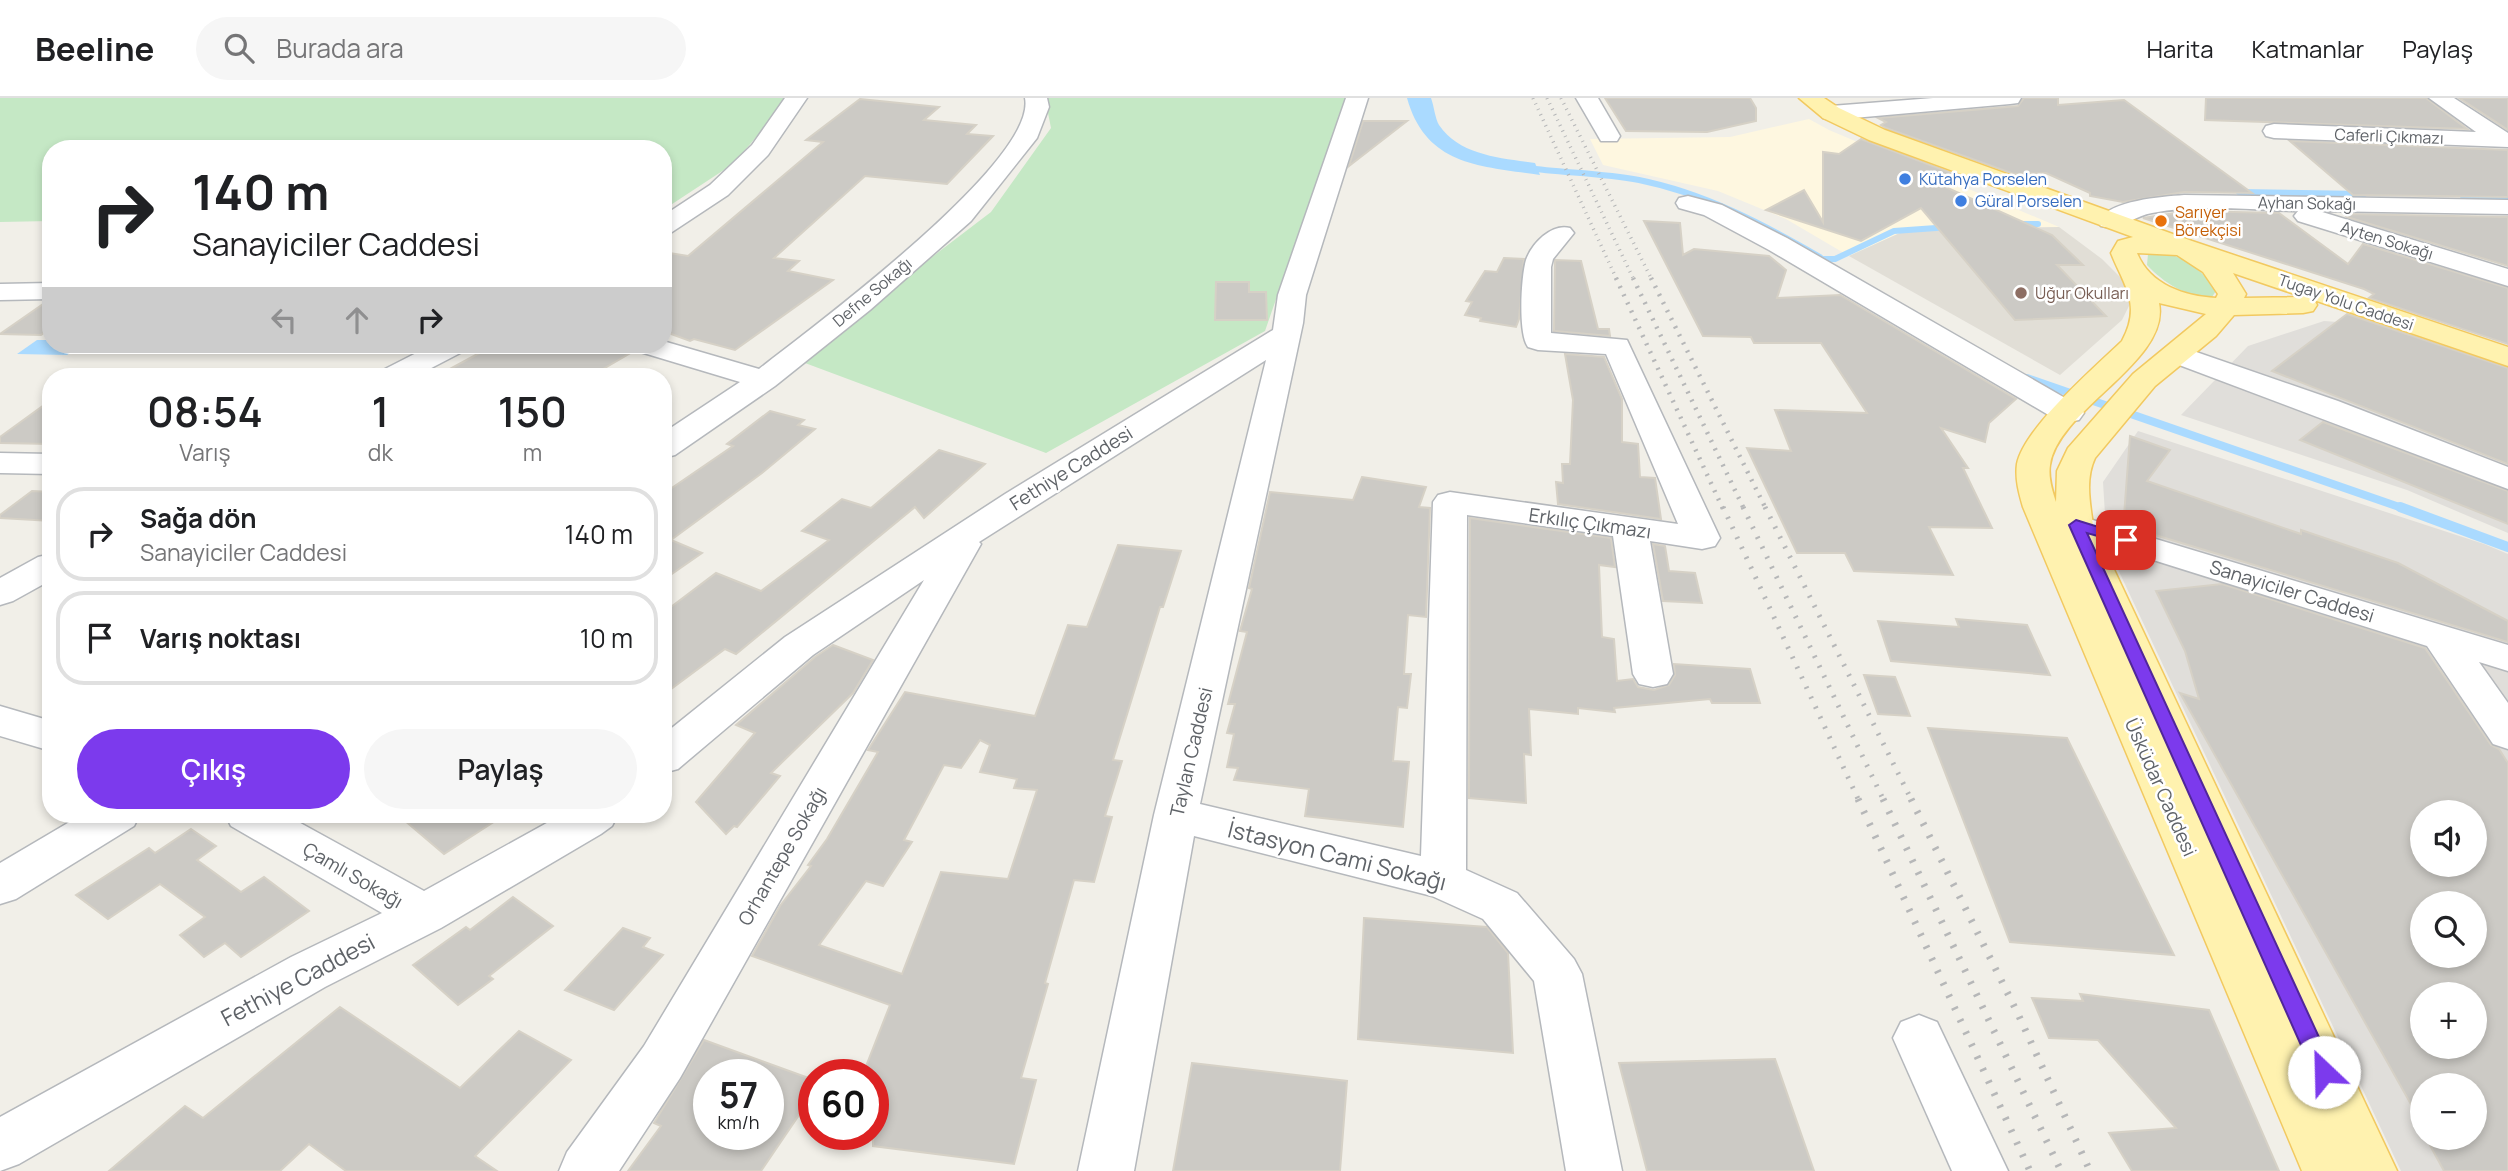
<!DOCTYPE html>
<html lang="tr">
<meta charset="utf-8">
<style>
:root{--surface:#fff;--page:#f6f6f6;--text:#202124;--muted:#757577;--line:#e0e0e0;--accent:#7c3aed}
body{margin:0;font-family:Manrope,sans-serif;background:var(--page);color:var(--text);height:100vh;display:flex;flex-direction:column;font-size:26px;white-space:nowrap}
*{box-sizing:border-box;margin:0}
p{font-size:23px;color:var(--muted)}
.icon{flex:none;width:38px;height:38px;fill:none;stroke:currentColor;stroke-width:2;stroke-linecap:round;stroke-linejoin:round}
.map{position:relative;flex:1;overflow:hidden}
.sheet{position:absolute;left:42px;top:270px;width:630px;height:455px;display:flex;flex-direction:column;background:var(--surface);border-radius:28px;box-shadow:0 4px 10px #0003}
.sheet>*{flex:none}
.guide{position:absolute;left:42px;top:42px;width:630px;height:214px;border-radius:28px;box-shadow:0 4px 10px #0003;background:#fff;color:var(--text);overflow:hidden}
.controls{position:absolute;left:2410px;top:702px;display:grid;gap:14px}
.controls a{display:grid;place-items:center;width:77px;height:77px;border-radius:50%;background:var(--surface);box-shadow:0 4px 10px #0003;font-size:35px}
.speed{position:absolute;left:693px;top:961px;display:flex;gap:14px;font-size:35px;font-weight:700;text-align:center}
.speed>*{display:grid;place-content:center;width:91px;height:91px;border-radius:50%;background:var(--surface);box-shadow:0 4px 10px #0003;line-height:1}
.speed small{font-size:18px;font-weight:400}
.speed .limit{border:10px solid #d22;background:#fff;color:#111}
.pin{position:absolute;display:grid;place-items:center;width:60px;height:60px;color:#fff;margin:-30px;border-radius:14px;box-shadow:0 4px 10px #0006}
.me{position:absolute;width:77px;margin:-38px;rotate:336deg;stroke-linejoin:round;filter:drop-shadow(0 0 5px #0008)}
.turn{display:flex;align-items:center;gap:24px;height:147px;padding:0 35px;font-size:32px}
.turn .icon{width:91px;height:91px;stroke-width:2.5}
.turn b{display:block;font-size:49px;line-height:60px}
.lanes{display:flex;align-items:center;height:66px;padding:0 35px;background:#0003;justify-content:center;gap:35px;direction:ltr}
.lanes .off{opacity:.35}
.eta{display:flex;justify-content:space-evenly;align-items:center;height:119px;text-align:center}
.eta b{font-size:42px;font-weight:600;line-height:49px}
.cta{display:flex;gap:14px;margin-top:auto;padding:14px 35px}
.cta a{flex:1;height:80px;border-radius:42px;background:var(--accent);color:#fff;font-size:28px;font-weight:600;line-height:80px;text-align:center}
.cta a+a{background:var(--page);color:var(--text)}
ul{padding:0;list-style:none}
li{display:flex;align-items:center;gap:21px;height:94px;margin:0 14px 10px;padding:0 21px;border:4px solid var(--line);border-radius:28px}
li div{flex:1}
li b{display:block;font-size:26px}
li em{font-style:normal}
header{display:flex;align-items:center;gap:42px;box-sizing:border-box;height:98px;padding:0 35px;background:var(--surface);border-bottom:2px solid var(--line)}
header strong{font-size:33px}
nav{display:flex;gap:38px;margin-inline-start:auto;font-size:24px}
.search{width:490px;height:63px;background:var(--page);display:flex;align-items:center;gap:18px;box-sizing:border-box;padding:0 24px;border-radius:38px;color:var(--muted);font-size:26px}
.map>svg:first-child{display:block}
.commercial{fill:#fef7e0}
.industrial{fill:#e0deda;fill-rule:evenodd}
.education{fill:#e1ded6}
.green{fill:#c5e8c5}
.water{fill:#aadaff}
.lines{fill:none;stroke-linecap:round;stroke-linejoin:round}
.stream-far2{stroke:#aadaff;stroke-width:6}
.stream-far1{stroke:#aadaff;stroke-width:8}
.stream{stroke:#aadaff;stroke-width:10}
.building{fill:#cccac5;stroke:#d6d1c6;stroke-width:2;fill-rule:evenodd}
.minor-casing{stroke:#b5b8bc;stroke-width:3}
.major-casing{stroke:#f2c960;stroke-width:3}
.minor{fill:#fff;fill-rule:evenodd}
.major{fill:#fff2af;fill-rule:evenodd}
.rail-far3{stroke:#b6b7b8;stroke-width:3.5;stroke-dasharray:1 5;stroke-linecap:butt}
.rail-far2{stroke:#b6b7b8;stroke-width:4.5;stroke-dasharray:2 7;stroke-linecap:butt}
.rail-far1{stroke:#b6b7b8;stroke-width:5;stroke-dasharray:2 9;stroke-linecap:butt}
.rail{stroke:#b6b7b8;stroke-width:7;stroke-dasharray:2.5 11;stroke-linecap:butt}
.route{fill:#7c3aed;stroke:#51269a;stroke-width:2}
.shop-dot{fill:#3f7fe0;stroke:#fff;stroke-width:2.5}
.food-dot{fill:#e8710a;stroke:#fff;stroke-width:2.5}
.education-dot{fill:#8d6e63;stroke:#fff;stroke-width:2.5}
.labels{text-anchor:middle;stroke-width:5;stroke-linejoin:round;paint-order:stroke}
.far-street-label{font-size:16px;fill:#5f6368;stroke:#fff}
.far-shop-label{font-size:16px;fill:#366cbe;stroke:#fff;text-anchor:start}
.far-food-label{font-size:16px;fill:#c56008;stroke:#fff;text-anchor:start}
.far-education-label{font-size:16px;fill:#785e54;stroke:#fff;text-anchor:start}
.street-label{font-size:19px;fill:#5f6368;stroke:#fff}
.near-street-label{font-size:23px;fill:#5f6368;stroke:#fff}
</style>
<header>
<strong>Beeline</strong>
<div class="search"><svg class="icon" aria-label="search" viewBox="0 0 24 24"><circle cx="10" cy="10" r="6"/><path d="M15 15l6 6"/></svg>Burada ara</div>
<nav><a>Harita</a><a>Katmanlar</a><a>Paylaş</a></nav>
</header>
<div class="map">
<svg width="2508" height="1073" viewBox="0 0 2508 1073">
<rect width="100%" height="100%" fill="#f1efe8"/>
<path class="commercial" d="M1809 21 1829 32 2059 129 1912 132 1902 134 1849 158 1786 121 1718 93 1603 67 1590 41 1730 39Z"/>
<g class="industrial">
<path d="M2324 223 2381 227 2508 270V435L2407 392 2181 317 2248 248Z"/>
<path d="M2138 333 2484 446 2508 456V1073H2401L2107 448 2103 384ZM2422 714H2474V766H2422ZM2422 805H2474V858H2422ZM2422 896H2474V948H2422ZM2422 987H2474V1040H2422Z"/>
</g>
<path class="education" d="M2059 129 2102 161 2126 185 2130 206 2122 222 2060 277 1849 158 1902 134 1912 132Z"/>
<g class="green">
<path d="M0 0H790L733 66 663 112V51H51V123L0 124Z"/>
<path d="M1045 0H1346L1265 233 1046 355 805 265 877 201 991 114 1051 30Z"/>
<path d="M2155 153C2183 157 2201 170 2216 193L2212 199C2187 200 2164 185 2147 167L2148 156Z"/>
</g>
<g class="water">
<path d="M1407 0H1431C1434 8 1435 20 1439 27 1460 58 1502 60 1535 65L1540 77C1480 68 1426 68 1407 0Z"/>
<path d="M37 242H51V247H81L67 257 17 256Z"/>
</g>
<g class="lines">
<g class="stream-far2">
<path d="M1527 70C1564 75 1602 75 1639 82 1704 95 1763 126 1820 159"/>
<path d="M2239 94 2364 96"/>
<path d="M2463 98 2508 99"/>
<path d="M2017 126H2038"/>
<path d="M1823 161H1835L1894 133 1950 129"/>
</g>
<path class="stream-far1" d="M2027 280 2405 411"/>
<path class="stream" d="M2400 409 2508 449"/>
</g>
<g class="building">
<path d="M1605 0H1750L1756 10V23L1707 34 1626 33Z"/>
<path d="M2024 0H2058V7L2124 2 2252 95 2184 94 2123 104 2090 98V95L2046 75 2014 76 1886 30 1881 27 1886 24 1878 20 2018 8Z"/>
<path d="M2206 0H2426L2467 31 2205 22Z"/>
<path d="M2459 0H2508V32Z"/>
<path d="M860 1 939 9 924 22 976 27 967 36 993 38 947 86 865 78 774 160 799 163 788 173 833 182 735 252 694 241 690 243 663 233V154L688 158 823 44 806 42Z"/>
<path d="M1363 23H1407L1349 68Z"/>
<path d="M1861 41 1957 77 1921 78 2052 137 2083 167H2057L2106 218 2015 222 1921 110 1861 143 1766 112 1804 92 1823 124V54L1839 56Z"/>
<path d="M2290 43 2508 52V99L2353 97Z"/>
<path d="M2188 113 2279 115 2348 166 2363 146 2508 190V246L2369 200 2374 196 2364 191 2143 120Z"/>
<path d="M2344 116 2508 119V168L2347 119Z"/>
<path d="M1644 123 1680 125 1683 157 1694 151 1769 158 1786 172 1777 200 1840 197 2016 301 1989 325 1985 344 1941 330 1968 370H1963L1992 430 1929 429 1953 477 1854 473 1845 455H1797L1747 350 1791 353 1775 312 1867 315 1821 245H1754L1751 239 1703 238Z"/>
<path d="M1504 160 1524 161 1519 221 1516 229 1480 223 1481 220 1465 217 1472 204 1466 203 1485 173 1497 174Z"/>
<path d="M1555 162 1581 163 1598 231H1609L1610 238 1554 233Z"/>
<path d="M1216 184H1249V194H1266L1267 222H1215Z"/>
<path d="M46 204H51V230L41 237 0 236Z"/>
<path d="M2347 216 2508 270V366L2272 273Z"/>
<path d="M494 247H630L634 253 591 278H437Z"/>
<path d="M1565 256 1604 259 1622 301V344L1638 346 1640 379 1655 380 1661 421 1558 406 1556 384 1563 385 1562 366H1570L1573 302Z"/>
<path d="M51 302V346L0 345V339Z"/>
<path d="M770 313 804 322 798 327 815 331 762 375 671 442 702 455 663 482V396L733 348 727 346Z"/>
<path d="M2323 324 2508 393V426L2300 342Z"/>
<path d="M2130 338 2170 352 2147 383 2301 436V432L2398 465 2508 523V544L2142 433 2124 418Z"/>
<path d="M939 352 985 366 924 420 915 409 736 556 725 551 663 597V515L716 475 761 493 829 442 802 433 842 401 871 410Z"/>
<path d="M1362 379 1426 389 1419 409 1430 410 1426 519 1408 517 1404 576H1411L1407 610 1398 609 1393 663 1409 664 1403 729 1305 718 1309 691 1234 682 1238 670 1227 669 1234 636 1227 635 1235 606H1228L1247 534 1240 533 1252 491 1249 490 1270 394 1353 402Z"/>
<path d="M32 393 51 394V423L0 420V417Z"/>
<path d="M1470 420 1611 440 1615 469 1599 467 1602 539 1614 541 1617 583 1633 581 1638 589 1654 592 1669 587 1675 577 1674 566 1750 571 1760 605H1712L1710 601 1614 610 1615 614 1578 610V616L1529 611 1531 657 1524 656 1526 705 1469 700Z"/>
<path d="M1653 446 1665 448 1669 473 1695 475 1702 505 1663 503Z"/>
<path d="M1118 447 1181 453 1163 509H1160L1113 662 1122 663 1105 718 1112 719 1094 784 1074 782 1045 885 1048 886 1021 980 1036 982 1014 1066 873 1048V976H863L890 907 752 858 780 808 811 768 808 767 827 741 878 654 868 652 905 594 1035 618 1068 527 1087 529ZM980 642 990 647 980 674 1017 681 1014 690 1037 692 1008 781 941 774 902 876 819 847 866 783 883 788 912 744 904 742 944 667 961 670Z"/>
<path d="M2222 486 2425 550 2491 647 2499 651 2508 665V1073H2444L2426 1040H2474V987H2422V1026L2180 595 2199 601 2185 553 2156 493ZM2422 714H2474V766H2422ZM2422 805H2474V858H2422ZM2422 896H2474V948H2422Z"/>
<path d="M1956 521 2027 527 2050 577 1891 563 1878 523 1959 529Z"/>
<path d="M833 547 873 562 853 595 771 675 780 678 737 729 734 728 726 736 696 704 755 635 736 627 815 559Z"/>
<path d="M1864 577 1895 579 1910 618 1878 616Z"/>
<path d="M1928 630 2067 640 2174 857 2010 844Z"/>
<path d="M397 716H506L444 756Z"/>
<path d="M191 731 216 748 197 762 241 794 264 779 309 813 241 859 225 845 204 859 180 837 205 819 160 786 108 821 76 797 149 750 155 755Z"/>
<path d="M513 799 553 828 489 878 493 881 458 907 413 867 466 829 470 832Z"/>
<path d="M1364 820 1487 829 1508 855 1513 955 1358 941Z"/>
<path d="M623 830 650 840 643 849 663 857 614 912 565 892Z"/>
<path d="M2080 896 2209 912 2279 1073H2132L2109 1035 2176 1030 2098 942 2049 940 2032 900 2083 903Z"/>
<path d="M340 909 460 990 519 933 571 962 475 1058 497 1073H346L309 1046 280 1073H109L185 1008 203 1020Z"/>
<path d="M704 942 814 982V995L761 1073H628L661 1028 654 1025ZM709 976H768V1036H709Z"/>
<path d="M1775 961 1814 1073H1647L1619 965Z"/>
<path d="M1192 965 1347 983 1340 1073H1173Z"/>
</g>
<g class="lines">
<g class="minor-casing">
<g id="minor">
<path d="M785 0H807L768 57 728 97 672 134 663 137V118L710 87 752 47Z"/>
<path d="M1025 0H1047L1049 9 1037 40 971 123 870 212 775 288 675 357 663 360V335L740 284 637 253 633 247H663V243L759 271C810 231 1038 63 1025 0Z"/>
<path d="M1346 0H1368L1306 197 1303 225 1200 706 1421 758 1433 404 1438 397 1450 394 1678 426 1606 256 1538 252 1528 249C1518 236 1521 179 1526 162 1532 145 1552 125 1570 130L1574 135 1553 161 1551 169V235L1627 242 1720 440 1715 448 1702 451 1650 443 1673 576 1667 586 1653 589 1639 586 1633 576 1613 438 1467 417 1466 772 1517 795 1574 861 1582 876 1622 1073H1566L1534 883 1483 821 1432 798 1194 738 1134 1073H1078L1154 717 1266 262 979 444 981 446 680 980 619 1073H559L567 1054 644 948 924 482 813 557 678 671 663 675V637L785 539 1005 396 1273 232 1278 197Z"/>
<path d="M1576 0H1598L1620 38 1617 43H1601Z"/>
<path d="M1933 0H2021L2018 5 2010 6 1831 22 1823 20 1820 15 1823 10 1831 8Z"/>
<path d="M2429 0H2454L2508 35V49L2274 40 2266 38 2263 33 2266 28 2274 26 2476 34Z"/>
<path d="M2184 97 2508 102V116L2319 113 2508 171V188L2298 123 2294 118 2298 113C2250 112 2199 106 2152 115 2134 118 2120 133 2101 128L2097 123C2112 102 2160 99 2184 97Z"/>
<path d="M1688 98 1722 107 1787 140 2079 308 2084 315 2079 322 2068 324 2057 322 1769 152 1704 117 1679 110 1676 105 1679 100Z"/>
<path d="M51 185V201L0 202V186Z"/>
<path d="M432 247H469L464 253 416 278H379L383 272Z"/>
<path d="M2176 247 2338 303 2508 369V391L2166 262 2161 256 2166 250Z"/>
<path d="M0 355 51 356V376L0 375Z"/>
<path d="M2076 417 2508 547V573L2479 564 2508 605V651L2493 646 2427 548 2064 434 2059 427 2064 420Z"/>
<path d="M51 456V482L13 503 0 507V480L38 459Z"/>
<path d="M0 608 51 623V653L0 638Z"/>
<path d="M83 716H140L134 728 16 801 0 806V765Z"/>
<path d="M225 716H284L424 793 563 716H618L612 728 601 736 441 830 325 889 19 1066 0 1073V1019L291 859 382 815 231 728Z"/>
<path d="M1919 917 1937 924 2008 1073H1952L1893 940 1901 924Z"/>
</g>
</g>
<g class="major-casing">
<path id="major" d="M1799 0H1824L1839 10 1885 32 2192 143 2508 249V268L2314 202 2317 207 2313 213 2303 215 2234 217 2216 238 2155 288 2095 360C2085 381 2090 405 2093 427L2397 1073H2302L2023 409C2019 395 2015 381 2017 366 2024 330 2095 269 2122 243 2142 206 2124 188 2111 155L2118 143 2133 139 1869 42 1823 20ZM2137 155 2177 157 2203 174 2218 196 2216 200C2184 198 2150 187 2137 155ZM2233 175 2303 199 2244 200 2246 196ZM2159 205 2206 216 2133 276 2068 350 2057 373 2056 404C2052 392 2048 379 2050 367 2058 311 2171 263 2159 205Z"/>
</g>
<use href="#minor" class="minor"/>
<use href="#major" class="major"/>
<g class="rail-far3">
<path d="M1533 0 1617 182"/>
<path d="M1547 0 1634 182"/>
<path d="M1561 0 1652 182"/>
</g>
<g class="rail-far2">
<path d="M1616 180 1723 411"/>
<path d="M1633 180 1744 411"/>
<path d="M1651 180 1766 411"/>
</g>
<g class="rail-far1">
<path d="M1723 409 1859 703"/>
<path d="M1743 409 1884 703"/>
<path d="M1765 409 1912 703"/>
</g>
<g class="rail">
<path d="M1858 701 2030 1073"/>
<path d="M1883 701 2061 1073"/>
<path d="M1911 701 2018 916 2090 1073"/>
</g>
</g>
<path class="route" d="M2076 422 2131 439 2133 442 2126 446 2087 435 2335 974 2332 981 2324 983 2316 981 2313 974 2069 427Z"/>
<g class="shop-dot">
<circle cx="1905" cy="81" r="7"/>
<circle cx="1961" cy="103" r="7"/>
</g>
<circle class="food-dot" cx="2161" cy="123" r="7"/>
<circle class="education-dot" cx="2021" cy="195" r="7"/>
<g class="labels">
<g class="far-street-label">
<text transform="translate(2389 38) rotate(2)" y="6">Caferli Çıkmazı</text>
<text transform="translate(2307 105) rotate(1)" y="6">Ayhan Sokağı</text>
<text transform="translate(2387 142) rotate(17)" y="6">Ayten Sokağı</text>
<text transform="translate(872 194) rotate(-40)" y="6">Defne Sokağı</text>
<text transform="translate(2346 204) rotate(19)" y="6">Tugay Yolu Caddesi</text>
</g>
<g class="far-shop-label">
<text x="1919" y="87">Kütahya Porselen</text>
<text x="1975" y="109">Güral Porselen</text>
</g>
<g class="far-food-label">
<text x="2175" y="120">Sarıyer<tspan x="2175" dy="18">Börekçisi</tspan></text>
</g>
<g class="far-education-label">
<text x="2035" y="201">Uğur Okulları</text>
</g>
<g class="street-label">
<text transform="translate(1071 370) rotate(-32)" y="7">Fethiye Caddesi</text>
<text transform="translate(1590 425) rotate(8)" y="7">Erkılıç Çıkmazı</text>
<text transform="translate(2292 493) rotate(17)" y="7">Sanayiciler Caddesi</text>
<text transform="translate(1191 654) rotate(-77)" y="7">Taylan Caddesi</text>
<text transform="translate(2161 689) rotate(66)" y="7">Üsküdar Caddesi</text>
<text transform="translate(782 758) rotate(-60)" y="7">Orhantepe Sokağı</text>
<text transform="translate(353 777) rotate(30)" y="7">Çamlı Sokağı</text>
</g>
<g class="near-street-label">
<text transform="translate(1337 758) rotate(14)" y="8">İstasyon Cami Sokağı</text>
<text transform="translate(298 882) rotate(-28)" y="8">Fethiye Caddesi</text>
</g>
</g>
</svg>
<div class="controls">
<a><svg class="icon" aria-label="sound" viewBox="0 0 24 24"><path d="M4 9h4l5-4v14l-5-4H4zM17 9q2 3 0 6"/></svg></a>
<a><svg class="icon" aria-label="search" viewBox="0 0 24 24"><circle cx="10" cy="10" r="6"/><path d="M15 15l6 6"/></svg></a>
<a>+</a>
<a>−</a>
</div>
<div class="speed"><div>57<small>km/h</small></div><div class="limit">60</div></div>
<div class="pin" style="left:2126px;top:442px;background:#d93025"><svg class="icon" aria-label="arrive" viewBox="0 0 24 24"><path d="M6 21V4h12l-3 4 3 4H6"/></svg></div>
<svg class="me" style="left:2324px;top:974px" viewBox="-20 -20 40 40"><circle r="19" fill="#fff"/><path d="M0-13L10 11 0 6-10 11z" fill="#7c3aed"/></svg>
<div class="guide">
<div class="turn"><svg class="icon" aria-label="right" viewBox="0 0 24 24"><path d="M7 20v-9h11M14 6l5 5-5 5"/></svg><div><b>140 m</b>Sanayiciler Caddesi</div></div>
<div class="lanes"><svg class="icon off" aria-label="left" viewBox="0 0 24 24"><path d="M17 20v-9H6M10 6l-5 5 5 5"/></svg><svg class="icon off" aria-label="ahead" viewBox="0 0 24 24"><path d="M12 20V5M6 11l6-6 6 6"/></svg><svg class="icon" aria-label="right" viewBox="0 0 24 24"><path d="M7 20v-9h11M14 6l5 5-5 5"/></svg></div>
</div>
<section class="sheet">
<div class="eta">
<div><b>08:54</b><p>Varış</p></div>
<div><b>1</b><p>dk</p></div>
<div><b>150</b><p>m</p></div>
</div>
<ul>
<li><svg class="icon" aria-label="right" viewBox="0 0 24 24"><path d="M7 20v-9h11M14 6l5 5-5 5"/></svg><div><b>Sağa dön</b><p>Sanayiciler Caddesi</p></div><em>140 m</em></li>
<li><svg class="icon" aria-label="arrive" viewBox="0 0 24 24"><path d="M6 21V4h12l-3 4 3 4H6"/></svg><div><b>Varış noktası</b></div><em>10 m</em></li>
</ul>
<div class="cta"><a>Çıkış</a><a>Paylaş</a></div>
</section>
</div>
